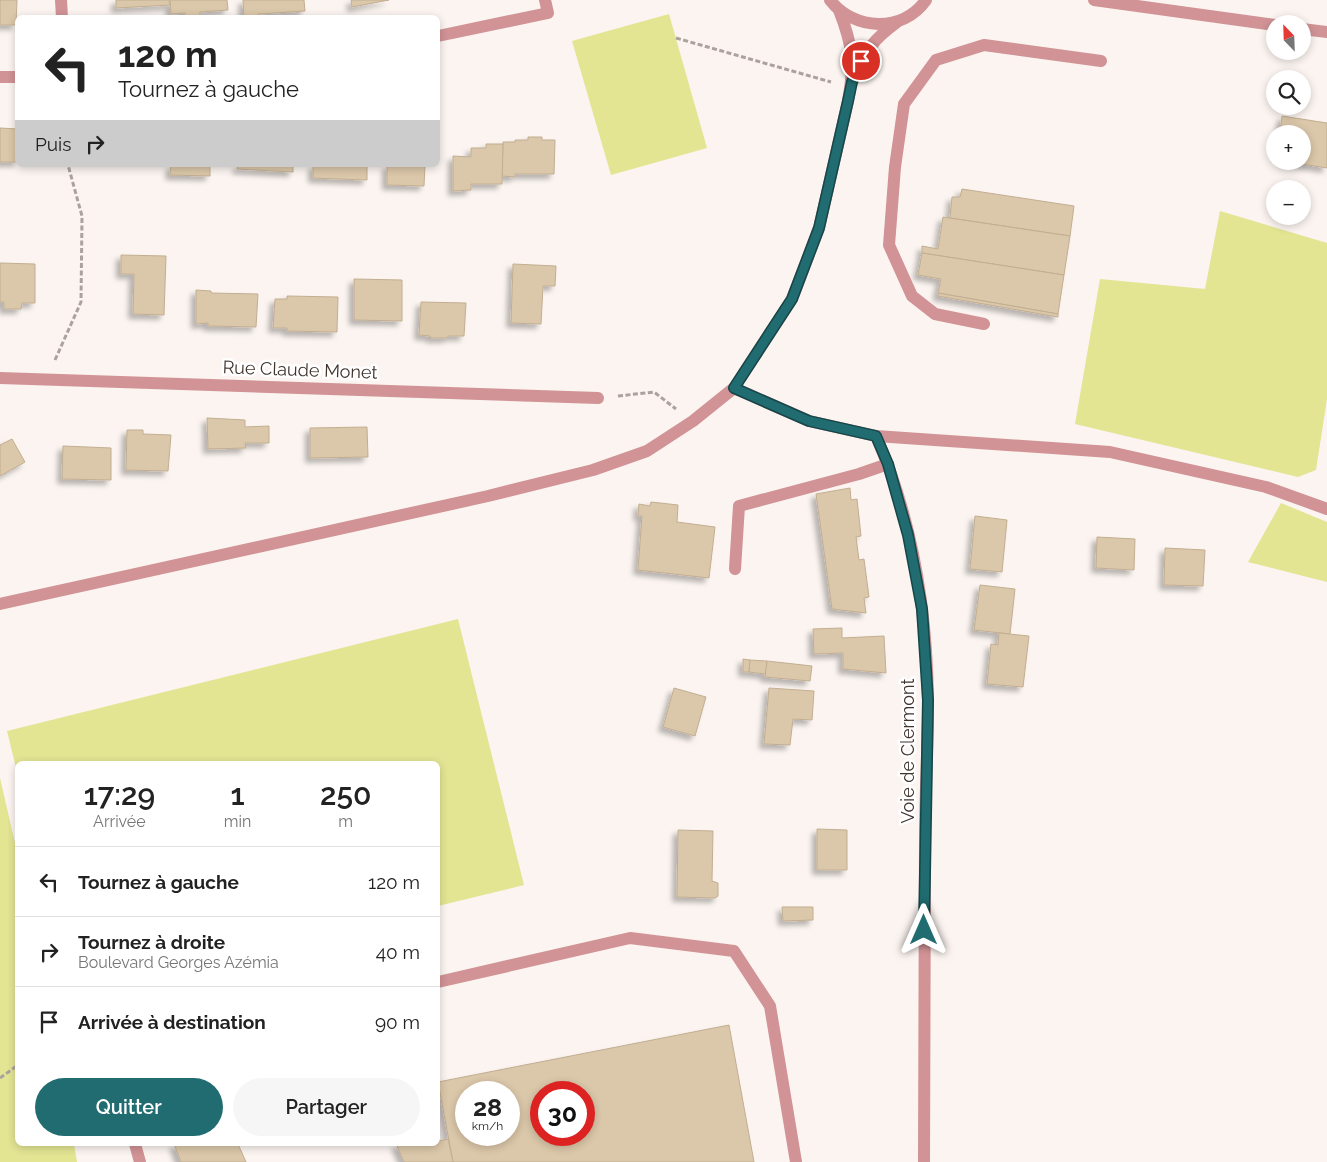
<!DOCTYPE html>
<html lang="fr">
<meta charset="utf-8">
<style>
:root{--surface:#fff;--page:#f6f6f6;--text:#222;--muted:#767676;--line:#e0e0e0;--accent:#206c70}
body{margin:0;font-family:Raleway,sans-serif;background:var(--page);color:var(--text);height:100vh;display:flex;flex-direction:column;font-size:19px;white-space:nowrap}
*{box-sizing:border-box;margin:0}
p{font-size:16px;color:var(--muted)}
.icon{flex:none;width:28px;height:28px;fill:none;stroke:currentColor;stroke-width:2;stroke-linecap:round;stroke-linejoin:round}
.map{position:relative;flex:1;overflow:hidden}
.panel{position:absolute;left:15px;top:761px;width:425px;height:385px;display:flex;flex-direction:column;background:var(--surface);border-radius:8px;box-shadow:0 2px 8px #0003}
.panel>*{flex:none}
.top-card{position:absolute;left:15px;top:15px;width:425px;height:152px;border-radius:8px;box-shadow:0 2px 8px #0003;background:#fff;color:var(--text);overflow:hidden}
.needle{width:32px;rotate:337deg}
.buttons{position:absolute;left:1266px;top:15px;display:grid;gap:10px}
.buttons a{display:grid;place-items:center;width:45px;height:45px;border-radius:50%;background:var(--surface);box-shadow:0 2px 8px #0003;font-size:25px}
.speed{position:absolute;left:455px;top:1081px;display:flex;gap:10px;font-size:25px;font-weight:700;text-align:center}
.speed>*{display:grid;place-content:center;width:65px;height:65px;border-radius:50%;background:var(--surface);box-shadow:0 2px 8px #0003;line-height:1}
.speed small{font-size:12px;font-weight:400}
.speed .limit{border:8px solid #d22;background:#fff;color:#111}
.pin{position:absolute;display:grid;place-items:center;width:42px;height:42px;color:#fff;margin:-21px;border:2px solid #fff;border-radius:50%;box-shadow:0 1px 5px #0007}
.me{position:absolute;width:55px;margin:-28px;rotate:0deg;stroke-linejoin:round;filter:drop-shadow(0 0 4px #0008)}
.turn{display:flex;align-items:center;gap:18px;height:105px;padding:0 20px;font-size:22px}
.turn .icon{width:65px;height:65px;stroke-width:2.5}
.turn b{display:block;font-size:35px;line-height:42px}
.then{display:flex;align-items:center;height:48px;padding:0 20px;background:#0003;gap:10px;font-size:19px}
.eta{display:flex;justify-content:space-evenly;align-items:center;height:85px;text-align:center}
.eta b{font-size:30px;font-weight:600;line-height:35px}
.primary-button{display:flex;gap:10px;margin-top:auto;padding:10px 20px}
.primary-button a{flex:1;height:58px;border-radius:30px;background:var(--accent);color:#fff;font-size:20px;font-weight:600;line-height:58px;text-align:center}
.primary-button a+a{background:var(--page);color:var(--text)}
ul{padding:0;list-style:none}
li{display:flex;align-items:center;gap:15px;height:70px;padding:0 20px;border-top:1px solid var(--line)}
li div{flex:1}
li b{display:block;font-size:19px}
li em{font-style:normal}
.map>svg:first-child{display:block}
.green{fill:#e3e593}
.building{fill:#dbc7a9;stroke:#c2ae91;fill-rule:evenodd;filter:url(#shadow)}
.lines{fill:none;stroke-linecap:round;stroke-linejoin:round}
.path{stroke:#aca29d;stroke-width:3;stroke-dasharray:5 2.5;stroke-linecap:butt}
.minor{stroke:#d19395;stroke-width:12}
.route-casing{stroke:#154649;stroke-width:12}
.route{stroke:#206c70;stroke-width:9}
.labels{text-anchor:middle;stroke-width:5;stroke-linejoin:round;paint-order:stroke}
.street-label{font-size:18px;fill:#40332c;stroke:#fff}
</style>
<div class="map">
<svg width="1327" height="1162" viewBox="0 0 1327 1162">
<defs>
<filter id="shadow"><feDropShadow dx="-4.5" dy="4.5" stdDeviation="2.5" flood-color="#0004"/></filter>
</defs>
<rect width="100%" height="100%" fill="#fbf4f0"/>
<g class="green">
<path d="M669 14 707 148 611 175 572 41Z"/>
<path d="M1220 211 1327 243V399L1316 470 1298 477 1075 424 1100 279 1205 289Z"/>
<path d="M1281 503 1327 522V582L1248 562Z"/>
<path d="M458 619 524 885 438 906V764H18L17 772 7 731Z"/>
<path d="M0 778 18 856V1144H74L77 1162H0Z"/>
</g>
<g class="building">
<path d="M0 0H17L16 25H0Z"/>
<path d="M116 0H169L170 5 116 8Z"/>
<path d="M170 0H227L228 10 200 12V16H185V13L171 14Z"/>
<path d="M243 0H304L305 11 258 14V18H244Z"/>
<path d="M351 0H389L352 7Z"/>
<path d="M1282 116 1327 123V168L1284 161H1302V134H1280Z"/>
<path d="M0 128 18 129V162H0Z"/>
<path d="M528 137H542V140H555L554 174H515V177L502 176 503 142H515V140H528Z"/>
<path d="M486 144H503L502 184H471V190L453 191V156L471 157V148H486Z"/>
<path d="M171 165H210V176L170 175Z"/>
<path d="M238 165H293V172L237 169Z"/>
<path d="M313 165H367V180L313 178Z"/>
<path d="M387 165H425L424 186 387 185Z"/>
<path d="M962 189 1074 206 1070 236 950 218 952 197H960Z"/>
<path d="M943 217 1070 236 1064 275 922 253V246L938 249Z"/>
<path d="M922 253 1064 275 1058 314 938 293 941 279 918 275Z"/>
<path d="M121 255 166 256 164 315 133 314 134 274H121Z"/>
<path d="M0 263 35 264V303H22L21 309H4V302H0Z"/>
<path d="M513 264 556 266 555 286H543L541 324 511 323Z"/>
<path d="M354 279 402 280V321L354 320Z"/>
<path d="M196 290 211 291V293L258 294 256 327 208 326V323L196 324Z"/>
<path d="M938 293 1058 314V317L938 296Z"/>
<path d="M287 296 338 297 337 332 287 331V328H273L275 299H287Z"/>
<path d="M421 302 466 303 464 336H448V338H431L430 336 419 335Z"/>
<path d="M207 418 245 420V427L269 426V443H245L246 448 208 449Z"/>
<path d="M367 427 368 457 310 458V428Z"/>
<path d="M127 430H143V434L171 435 168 471 126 470Z"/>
<path d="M12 439 25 462 0 476V445Z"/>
<path d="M63 446 111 448V480L62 479Z"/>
<path d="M850 488 851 500 857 499 861 536 856 537 859 560 864 559 869 597 864 598 866 613 832 609 816 494Z"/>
<path d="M651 502 678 505 677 522 715 527 709 578 638 570 642 516H638L639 504 650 506Z"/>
<path d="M975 516 1007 520 1002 572 970 569Z"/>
<path d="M1097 537 1135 539 1134 570 1096 568Z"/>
<path d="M1165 548 1205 550 1203 586 1164 585Z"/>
<path d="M980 585 1015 589 1010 634 974 630Z"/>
<path d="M842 628V638L884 636 886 673 843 669V653L814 654 813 629Z"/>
<path d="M999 633 1029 636 1023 687 987 684 991 644 998 645Z"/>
<path d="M743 659 750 660 749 672H743Z"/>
<path d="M750 660 767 661 766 674 749 672Z"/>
<path d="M767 661 812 666 810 681 765 677Z"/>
<path d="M674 688 706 697 695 736 663 727Z"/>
<path d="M769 688 814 691 812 720 793 719 790 745 764 744Z"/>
<path d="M817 829 847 830V870H817Z"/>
<path d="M678 830 713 831 712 881 718 883V896L715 898 677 897Z"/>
<path d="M782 907H813V920L783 921Z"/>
<path d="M729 1025 754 1162H453L438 1082ZM466 1092H509V1135H466ZM541 1092H584V1135H541Z"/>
<path d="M448 1139 453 1162H404L396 1144H438V1141Z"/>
<path d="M174 1144H238L246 1162H181Z"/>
</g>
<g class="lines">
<g class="path">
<path d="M676 38 831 82"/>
<path d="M55 360 81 302 82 216 68 165"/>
<path d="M618 396 654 392 676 409"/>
<path d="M0 1078 18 1065"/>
</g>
<g class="minor">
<path d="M61 0 62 18"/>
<path d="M830 0C854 31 903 33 926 0"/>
<path d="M1094 0 1275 25"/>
<path d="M1302 29 1327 32"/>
<path d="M438 36 548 13 545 0"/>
<path d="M855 75C865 51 874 39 896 23"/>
<path d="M0 77H18"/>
<path d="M984 324 935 314 912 296 889 245 895 167 904 104 936 60 984 45 1101 61"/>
<path d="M0 378 598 398"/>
<path d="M734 388 809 421 876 436 1110 452 1266 487 1327 509"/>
<path d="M876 436C912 518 927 612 928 701 928 748 925 794 925 841 924 948 924 1055 924 1162"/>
<path d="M735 569 739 506 859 474 888 464"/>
<path d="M0 604 488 496 593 470 647 451 693 421 734 388 792 299 819 228 848 101C855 63 853 46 839 10"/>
<path d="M438 982 630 938 734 951 770 1006 796 1162"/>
<path d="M135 1144 140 1162"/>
</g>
</g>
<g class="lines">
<g class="route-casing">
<path id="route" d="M861 61 852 82 848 101 819 228 792 299 734 388 809 421 876 436 888 464 908 535 922 609 928 700 924 930"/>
</g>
<use href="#route" class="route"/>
</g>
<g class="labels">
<g class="street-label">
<text transform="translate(300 370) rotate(2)" y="6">Rue Claude Monet</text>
<text transform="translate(908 751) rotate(-90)" y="6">Voie de Clermont</text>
</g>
</g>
</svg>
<div class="buttons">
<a><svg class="needle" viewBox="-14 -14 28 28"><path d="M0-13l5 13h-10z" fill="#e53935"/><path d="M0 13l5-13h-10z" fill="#767676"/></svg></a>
<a><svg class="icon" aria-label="search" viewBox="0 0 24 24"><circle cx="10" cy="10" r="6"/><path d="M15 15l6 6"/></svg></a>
<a>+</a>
<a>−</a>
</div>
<div class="speed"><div>28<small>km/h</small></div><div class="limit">30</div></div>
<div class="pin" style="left:861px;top:61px;background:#d93025"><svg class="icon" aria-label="arrive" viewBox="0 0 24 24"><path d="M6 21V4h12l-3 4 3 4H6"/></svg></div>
<svg class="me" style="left:924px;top:930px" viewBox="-20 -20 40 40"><path d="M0-17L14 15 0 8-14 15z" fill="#206c70" stroke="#fff" stroke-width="4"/></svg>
<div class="top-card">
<div class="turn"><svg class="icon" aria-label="left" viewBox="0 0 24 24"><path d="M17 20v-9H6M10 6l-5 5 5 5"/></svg><div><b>120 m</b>Tournez à gauche</div></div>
<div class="then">Puis<svg class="icon" aria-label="right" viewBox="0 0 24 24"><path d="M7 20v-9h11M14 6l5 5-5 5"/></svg></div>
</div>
<section class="panel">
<div class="eta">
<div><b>17:29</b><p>Arrivée</p></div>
<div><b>1</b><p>min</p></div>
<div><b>250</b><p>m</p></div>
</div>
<ul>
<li><svg class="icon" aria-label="left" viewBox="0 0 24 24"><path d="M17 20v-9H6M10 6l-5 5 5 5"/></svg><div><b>Tournez à gauche</b></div><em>120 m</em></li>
<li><svg class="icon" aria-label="right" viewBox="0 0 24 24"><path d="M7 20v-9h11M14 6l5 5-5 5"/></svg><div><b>Tournez à droite</b><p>Boulevard Georges Azémia</p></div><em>40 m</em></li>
<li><svg class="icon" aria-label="arrive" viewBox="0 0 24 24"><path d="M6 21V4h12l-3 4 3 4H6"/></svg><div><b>Arrivée à destination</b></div><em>90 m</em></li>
</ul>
<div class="primary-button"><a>Quitter</a><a>Partager</a></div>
</section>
</div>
